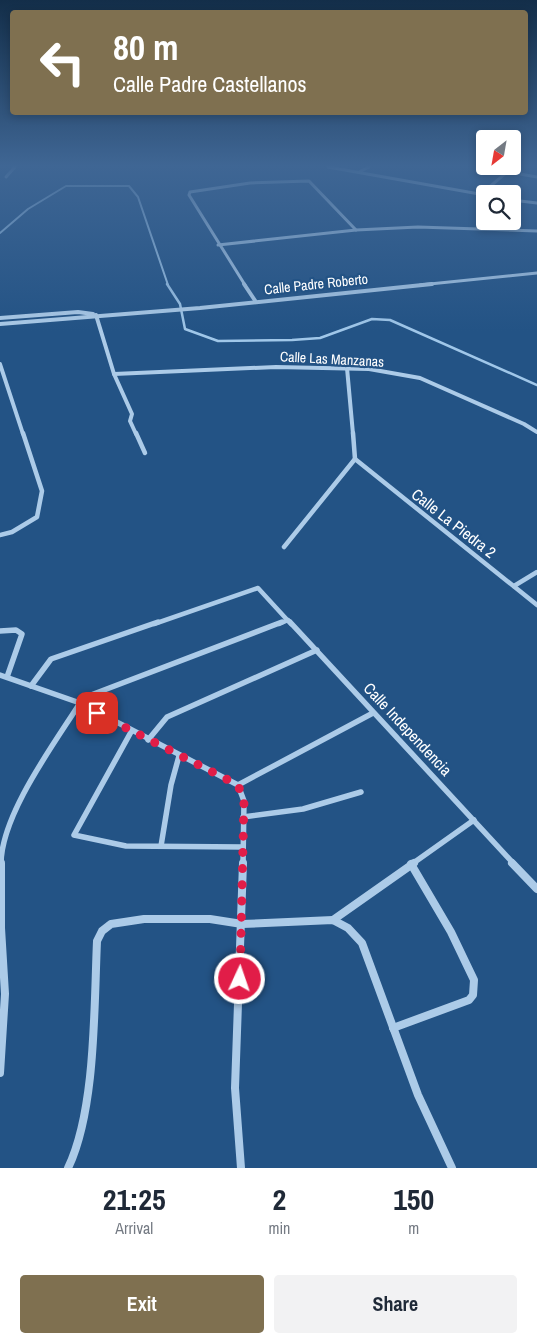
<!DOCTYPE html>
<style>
:root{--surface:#fff;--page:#f2f2f3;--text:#1f2937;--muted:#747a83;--accent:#7f7050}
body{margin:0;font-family:"Archivo Narrow",sans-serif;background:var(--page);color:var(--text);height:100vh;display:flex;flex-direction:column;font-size:19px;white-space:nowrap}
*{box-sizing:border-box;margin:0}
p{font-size:16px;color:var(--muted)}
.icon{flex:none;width:28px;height:28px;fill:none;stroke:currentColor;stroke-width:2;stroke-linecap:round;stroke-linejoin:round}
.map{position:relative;height:1168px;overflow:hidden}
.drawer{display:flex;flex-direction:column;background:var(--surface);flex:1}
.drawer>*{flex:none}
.banner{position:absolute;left:10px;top:10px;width:518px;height:105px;border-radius:5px;box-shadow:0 2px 8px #0003;background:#7f7050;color:#fff;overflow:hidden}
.needle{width:32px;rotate:211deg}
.buttons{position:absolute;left:476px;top:130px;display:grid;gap:10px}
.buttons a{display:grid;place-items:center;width:45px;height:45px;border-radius:5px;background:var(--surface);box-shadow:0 2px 8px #0003;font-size:25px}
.pin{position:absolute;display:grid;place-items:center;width:42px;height:42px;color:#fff;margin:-21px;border-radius:10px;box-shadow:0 2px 8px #0006}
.me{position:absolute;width:55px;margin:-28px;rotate:3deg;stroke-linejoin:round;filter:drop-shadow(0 0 4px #0008)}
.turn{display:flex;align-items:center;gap:18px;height:105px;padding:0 20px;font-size:22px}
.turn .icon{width:65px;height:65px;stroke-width:2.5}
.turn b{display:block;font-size:35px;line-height:42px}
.eta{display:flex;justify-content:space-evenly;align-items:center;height:85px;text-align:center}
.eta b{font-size:30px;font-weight:700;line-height:35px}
.cta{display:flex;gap:10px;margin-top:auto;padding:10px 20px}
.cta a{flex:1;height:58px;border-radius:5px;background:var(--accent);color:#fff;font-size:20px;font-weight:700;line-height:58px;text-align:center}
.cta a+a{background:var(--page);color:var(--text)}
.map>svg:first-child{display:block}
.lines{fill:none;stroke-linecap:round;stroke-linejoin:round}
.stream-far1{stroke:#a0c7e9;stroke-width:2}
.stream{stroke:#a0c7e9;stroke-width:2.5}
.street-far4{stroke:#accbe8;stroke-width:3}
.street-far3{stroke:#accbe8;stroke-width:4}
.street-far2{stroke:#accbe8;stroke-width:4.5}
.street-far1{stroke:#accbe8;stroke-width:5.5}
.street{stroke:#accbe8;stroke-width:8}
.route{stroke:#e11d48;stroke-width:9;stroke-dasharray:0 16.2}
.labels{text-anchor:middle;stroke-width:4.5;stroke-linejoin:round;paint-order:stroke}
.far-street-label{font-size:14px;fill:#fff;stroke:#235385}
.street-label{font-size:16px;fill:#fff;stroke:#235385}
</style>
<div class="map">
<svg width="537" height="1168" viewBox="0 0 537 1168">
<rect width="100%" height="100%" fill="#235385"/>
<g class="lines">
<path class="stream-far1" d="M0 233 28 209 66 186H129L138 197 168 285"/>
<path class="stream" d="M167 284 180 304 185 329 218 341 292 340 320 338 372 319 390 320 537 385"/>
<g class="street-far4">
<path d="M328 167 485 195"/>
<path d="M359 172 369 167"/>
<path d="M520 174 537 177"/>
<path d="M6 177 15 167"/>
<path d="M480 195 513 167"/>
<path d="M512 200 537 203"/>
<path d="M218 245 356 230 418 227 537 231"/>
<path d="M245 285 189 195 190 192 250 183 309 181 356 230"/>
<path d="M420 285 537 273"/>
</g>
<g class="street-far3">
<path d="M244 284 256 302"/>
<path d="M96 315 114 374 132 414 130 421 136 434"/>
<path d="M0 318 78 312 93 314"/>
<path d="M0 324 200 308 432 284"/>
<path d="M0 364 23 434"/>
<path d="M347 368 353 434"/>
<path d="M114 374 276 367 369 369 420 378 524 424 537 432"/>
</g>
<g class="street-far2">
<path d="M136 433 145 453"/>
<path d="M355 459 537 605"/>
<path d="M0 535 12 532 37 517 42 491 23 433"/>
<path d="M284 547 355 459 353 433"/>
<path d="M514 586 537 572"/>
<path d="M154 624 258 588 291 624"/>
<path d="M279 624 288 620"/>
</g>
<g class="street-far1">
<path d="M290 622 514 864"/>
<path d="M0 631 16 630 22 634 7 677"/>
<path d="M0 675 80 703 238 785 244 801 243 864"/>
<path d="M31 686 51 659 158 622"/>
<path d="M131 732 74 835 126 846 243 847"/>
<path d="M148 740 167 717 317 650"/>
<path d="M238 785 373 713"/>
<path d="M243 817 303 809 361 792"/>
<path d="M161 846 171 785 179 756"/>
<path d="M1 864C1 815 54 744 80 703L91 695 282 622"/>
<path d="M412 864 474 820"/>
</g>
<g class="street">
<path d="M512 863 537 889"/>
<path d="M333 920 414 863"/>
<path d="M393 1028 469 1000 473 995 474 980 451 932 411 864"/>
<path d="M0 1073 5 994 1 928V863"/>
<path d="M68 1168C96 1110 94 1006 97 941L102 931 111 924 144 919H210L242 924 333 920 348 928 362 943 418 1095 452 1168"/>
<path d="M241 1168 235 1088 243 863"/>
</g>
</g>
<linearGradient id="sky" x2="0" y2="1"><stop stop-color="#132e49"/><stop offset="0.5" stop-color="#3f6694"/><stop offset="1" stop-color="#3f6694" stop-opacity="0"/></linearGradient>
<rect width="537" height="331" fill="url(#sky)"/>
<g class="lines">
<path class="route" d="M97 713 238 785 244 801 240 979"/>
</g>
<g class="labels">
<g class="far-street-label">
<text transform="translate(316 284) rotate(-6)" y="5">Calle Padre Roberto</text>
<text transform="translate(332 359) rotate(3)" y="5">Calle Las Manzanas</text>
</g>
<g class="street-label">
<text transform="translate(454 523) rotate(38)" y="6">Calle La Piedra 2</text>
<text transform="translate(408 729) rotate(47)" y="6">Calle Independencia</text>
</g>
</g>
</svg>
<div class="buttons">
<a><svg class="needle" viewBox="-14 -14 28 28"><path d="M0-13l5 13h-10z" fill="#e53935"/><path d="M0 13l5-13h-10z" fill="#747a83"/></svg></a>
<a><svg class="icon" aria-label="search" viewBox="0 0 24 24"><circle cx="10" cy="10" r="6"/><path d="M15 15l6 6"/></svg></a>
</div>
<div class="pin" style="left:97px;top:713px;background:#d93025"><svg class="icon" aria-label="arrive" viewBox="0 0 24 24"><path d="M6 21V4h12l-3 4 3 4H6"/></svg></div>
<svg class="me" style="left:240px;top:979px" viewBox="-20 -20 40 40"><circle r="17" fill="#e11d48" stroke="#fff" stroke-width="3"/><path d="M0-11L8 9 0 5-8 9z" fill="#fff"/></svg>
<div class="banner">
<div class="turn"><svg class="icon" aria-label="left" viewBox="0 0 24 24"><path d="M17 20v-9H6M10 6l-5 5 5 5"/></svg><div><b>80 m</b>Calle Padre Castellanos</div></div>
</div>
</div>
<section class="drawer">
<div class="eta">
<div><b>21:25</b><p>Arrival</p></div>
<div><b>2</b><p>min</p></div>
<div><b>150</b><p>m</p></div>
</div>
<div class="cta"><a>Exit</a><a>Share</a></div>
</section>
